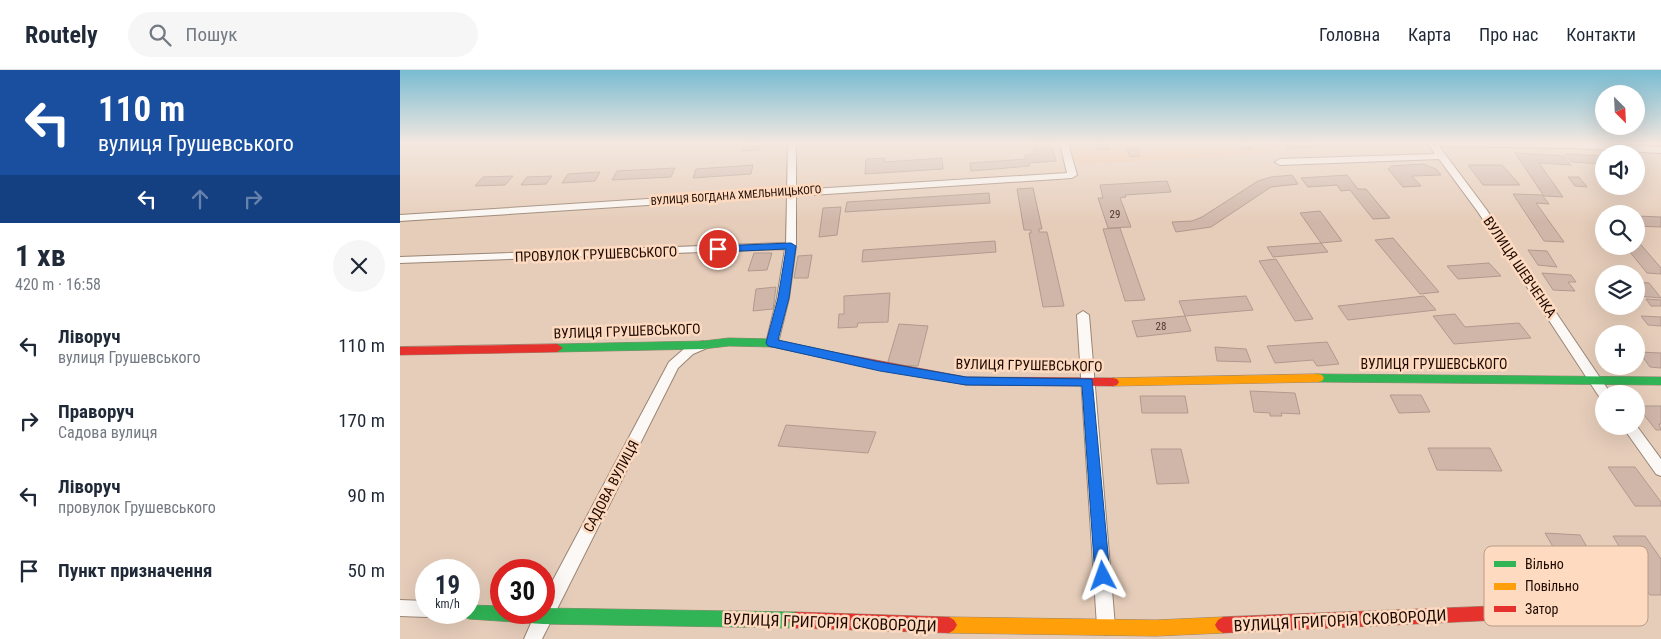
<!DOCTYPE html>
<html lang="uk">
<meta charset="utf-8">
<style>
:root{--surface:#fff;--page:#f6f6f7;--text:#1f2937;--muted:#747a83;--line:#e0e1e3}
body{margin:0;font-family:"Roboto Condensed",sans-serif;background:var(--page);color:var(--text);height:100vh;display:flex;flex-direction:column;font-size:19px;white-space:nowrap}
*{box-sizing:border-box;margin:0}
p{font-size:16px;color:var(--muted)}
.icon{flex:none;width:28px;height:28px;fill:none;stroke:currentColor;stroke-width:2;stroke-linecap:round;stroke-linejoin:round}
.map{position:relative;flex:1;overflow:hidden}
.panel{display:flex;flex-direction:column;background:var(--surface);width:400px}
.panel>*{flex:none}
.banner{background:#1a4fa0;color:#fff;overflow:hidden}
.needle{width:32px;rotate:156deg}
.buttons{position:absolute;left:1195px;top:15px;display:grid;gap:10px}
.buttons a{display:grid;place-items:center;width:50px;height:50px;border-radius:50%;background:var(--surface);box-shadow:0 5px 20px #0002;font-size:25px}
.speed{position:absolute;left:15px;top:489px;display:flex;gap:10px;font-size:25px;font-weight:700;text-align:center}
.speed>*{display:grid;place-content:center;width:65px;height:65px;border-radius:50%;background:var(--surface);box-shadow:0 5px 20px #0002;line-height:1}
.speed small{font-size:12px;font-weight:400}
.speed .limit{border:8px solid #d22;background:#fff;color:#111}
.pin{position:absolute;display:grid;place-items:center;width:42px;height:42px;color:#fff;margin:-21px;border:2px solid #fff;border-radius:50%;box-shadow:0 1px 5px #0007}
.me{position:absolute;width:55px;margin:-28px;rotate:356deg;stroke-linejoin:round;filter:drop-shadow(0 0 4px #0008)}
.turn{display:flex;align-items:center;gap:18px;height:105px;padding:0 15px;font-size:22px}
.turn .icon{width:65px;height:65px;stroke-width:2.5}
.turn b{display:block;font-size:35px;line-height:42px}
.lanes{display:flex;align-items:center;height:48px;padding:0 15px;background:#0003;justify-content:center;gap:25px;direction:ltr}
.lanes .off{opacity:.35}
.round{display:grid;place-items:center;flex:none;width:52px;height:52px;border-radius:26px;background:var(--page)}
.head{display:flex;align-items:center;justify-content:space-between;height:85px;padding:0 15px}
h1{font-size:30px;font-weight:700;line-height:38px}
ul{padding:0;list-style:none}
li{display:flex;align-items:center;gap:15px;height:75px;padding:0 15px}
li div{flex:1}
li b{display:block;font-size:19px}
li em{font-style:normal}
header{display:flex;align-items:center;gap:30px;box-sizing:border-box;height:70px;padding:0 25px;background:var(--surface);border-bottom:1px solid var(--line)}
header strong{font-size:24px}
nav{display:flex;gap:28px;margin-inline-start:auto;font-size:18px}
.search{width:350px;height:45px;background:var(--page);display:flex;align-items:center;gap:12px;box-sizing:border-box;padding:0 18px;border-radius:28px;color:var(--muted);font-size:19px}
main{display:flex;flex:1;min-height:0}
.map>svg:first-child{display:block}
.built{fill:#f2c3a0}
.building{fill:#cfb6a9;stroke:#b19a8d}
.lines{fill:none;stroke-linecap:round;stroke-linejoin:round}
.street-casing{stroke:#9a8574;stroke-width:2}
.fast-casing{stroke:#9a8574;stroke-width:1}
.slow-casing{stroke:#9a8574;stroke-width:1}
.jam-casing{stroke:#9a8574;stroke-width:1}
.street{fill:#fbf8f5;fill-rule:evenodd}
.fast{fill:#30b455;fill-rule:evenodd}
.slow{fill:#ff9f0a;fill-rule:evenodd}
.jam{fill:#e5322d;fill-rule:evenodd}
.route{fill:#1a73e8;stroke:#114b97}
.labels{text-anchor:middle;stroke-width:5;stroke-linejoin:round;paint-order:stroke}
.far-street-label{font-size:11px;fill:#1e0a00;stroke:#fddac0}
.number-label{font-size:11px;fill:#4d382d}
.street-label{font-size:14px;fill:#1e0a00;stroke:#fddac0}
.near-street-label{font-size:16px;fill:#1e0a00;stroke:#fddac0}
.key{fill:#fddac0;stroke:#ba9c86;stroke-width:1}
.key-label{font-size:14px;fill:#1e0a00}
</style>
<header>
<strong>Routely</strong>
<div class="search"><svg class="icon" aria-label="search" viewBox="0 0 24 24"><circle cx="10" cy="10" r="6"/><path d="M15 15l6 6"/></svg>Пошук</div>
<nav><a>Головна</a><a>Карта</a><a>Про нас</a><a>Контакти</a></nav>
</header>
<main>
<section class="panel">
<div class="banner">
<div class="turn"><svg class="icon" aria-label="left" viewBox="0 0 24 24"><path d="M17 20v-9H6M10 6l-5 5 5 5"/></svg><div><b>110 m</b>вулиця Грушевського</div></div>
<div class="lanes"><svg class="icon" aria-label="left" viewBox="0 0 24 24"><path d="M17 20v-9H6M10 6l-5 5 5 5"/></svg><svg class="icon off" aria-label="ahead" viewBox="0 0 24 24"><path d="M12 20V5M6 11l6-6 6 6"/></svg><svg class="icon off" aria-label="right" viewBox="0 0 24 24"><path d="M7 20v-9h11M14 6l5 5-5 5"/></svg></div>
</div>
<div class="head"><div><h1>1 хв</h1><p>420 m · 16:58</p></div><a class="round"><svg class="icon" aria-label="close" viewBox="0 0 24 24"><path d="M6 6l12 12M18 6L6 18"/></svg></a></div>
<ul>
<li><svg class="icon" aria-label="left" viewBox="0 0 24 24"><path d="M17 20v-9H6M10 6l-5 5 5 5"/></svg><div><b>Ліворуч</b><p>вулиця Грушевського</p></div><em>110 m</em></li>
<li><svg class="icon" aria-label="right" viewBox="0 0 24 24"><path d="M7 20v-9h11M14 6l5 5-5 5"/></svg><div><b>Праворуч</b><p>Садова вулиця</p></div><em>170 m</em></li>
<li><svg class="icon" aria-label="left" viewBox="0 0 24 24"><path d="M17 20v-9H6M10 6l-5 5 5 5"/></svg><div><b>Ліворуч</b><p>провулок Грушевського</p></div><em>90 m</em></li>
<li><svg class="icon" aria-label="arrive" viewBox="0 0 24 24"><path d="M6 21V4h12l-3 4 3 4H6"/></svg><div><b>Пункт призначення</b></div><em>50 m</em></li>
</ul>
</section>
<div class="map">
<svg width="1261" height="569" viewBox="0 0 1261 569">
<rect width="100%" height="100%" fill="#e6cdba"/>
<path class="built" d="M670 73H865L872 84 684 94 675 91Z"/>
<g class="building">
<path d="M344 73H361L359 80 341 81Z"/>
<path d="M632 73H651L656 91 629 93 630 96 571 101 570 93 626 89 625 85 635 84Z"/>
<path d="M839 73H849L852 78 842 79Z"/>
<path d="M884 73H911L914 77 888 79Z"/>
<path d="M696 74H708L710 79H697Z"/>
<path d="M737 78 740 86 730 87 727 79Z"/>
<path d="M1115 83 1164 86 1171 95 1139 93 1163 127 1144 126Z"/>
<path d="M1165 84 1204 86V94L1172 92Z"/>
<path d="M485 88V92L542 88 543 99 465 104 466 89Z"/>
<path d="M1023 94 1036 99 1041 105 1012 106 1021 116 1003 117 988 99 991 96Z"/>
<path d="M353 95 351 104 293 108 296 99Z"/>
<path d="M1068 95H1102L1120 115H1083Z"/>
<path d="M275 98 271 107 212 110 217 101Z"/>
<path d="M200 102 195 111 162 113 168 104Z"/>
<path d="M892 105 898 114 871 117 811 157 776 162 772 152 792 151 802 147 858 111 871 107Z"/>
<path d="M947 105 958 119H966L990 148 973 149 950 120 941 121 937 115 908 117 901 108Z"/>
<path d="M113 106 105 115 75 116 83 107Z"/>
<path d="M152 106 146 114 121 115 127 107Z"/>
<path d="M1168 107H1179L1187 117 1175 116Z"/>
<path d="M767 111 771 122 725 125 726 127 720 128 731 157 708 158 698 128H703L700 115Z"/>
<path d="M633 118 642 159H639V162H647L664 236 643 237 629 163H631V160H624L617 119Z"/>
<path d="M589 123 590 133 445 142 447 132Z"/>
<path d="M1113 124 1142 125 1149 134 1136 133 1164 172 1144 171Z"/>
<path d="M441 137 437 165 419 167 423 138Z"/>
<path d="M920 141 942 171 921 173 900 143Z"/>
<path d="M1236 146 1261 147V157L1236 156Z"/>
<path d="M720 158 745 230 725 231 703 159Z"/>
<path d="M993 168 1039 222 1020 224 975 170Z"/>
<path d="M1236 169 1261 198V204L1247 203 1225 176H1236Z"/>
<path d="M595 171 596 182 462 192 463 180Z"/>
<path d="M921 173 928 182 873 187 867 177Z"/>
<path d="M1128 180 1147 181 1157 197 1138 195Z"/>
<path d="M354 183H372L367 200 348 201Z"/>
<path d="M412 185 408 208H394L398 186Z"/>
<path d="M876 189 913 249 895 251 859 191Z"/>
<path d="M1089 193 1101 206 1058 209 1047 196Z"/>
<path d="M1142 203 1171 205 1176 212H1168L1175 221 1153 220Z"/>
<path d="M1236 212 1249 213 1261 228 1237 226Z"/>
<path d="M376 217 373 239 353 241 356 219Z"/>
<path d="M490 223 488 252 458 253 457 257 438 258 439 244H444V226Z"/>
<path d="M846 226 853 240 785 246 779 231Z"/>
<path d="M1024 226 1036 240 948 250 938 236Z"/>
<path d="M1246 229 1261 230V236H1251Z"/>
<path d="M1055 244 1065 257 1119 253 1131 268 1054 274 1033 246Z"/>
<path d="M785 246 791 261 737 267 732 251Z"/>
<path d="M1241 246 1261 247V256L1248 255Z"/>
<path d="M499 254 528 256 518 296 487 295Z"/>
<path d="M927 272 939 294 917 296 913 290 875 293 867 276Z"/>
<path d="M815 277 846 279 851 292 817 291Z"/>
<path d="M1239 282 1261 283V298L1250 297Z"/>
<path d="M850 321 895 323 900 344 881 343 882 346H870V343L854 342Z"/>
<path d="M990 325H1021L1030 342 999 343Z"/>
<path d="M740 326H785L788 343H742Z"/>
<path d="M1237 336H1261V354H1259L1261 360H1256Z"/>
<path d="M386 355 476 362 468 383 378 376Z"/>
<path d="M1028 378H1090L1102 401 1037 400Z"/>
<path d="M751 379H781L789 413 757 414Z"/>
<path d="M1208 397H1235L1261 432V436H1235Z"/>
<path d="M1145 463 1180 465 1195 491 1227 490 1213 466H1245L1261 489V525H1250L1235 502H1199L1212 524 1181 525Z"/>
</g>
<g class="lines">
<g class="street-casing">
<g id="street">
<path d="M388 73H396V120L667 103 660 73H668L677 105 672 108 396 126V176L389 228 378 273 372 277 366 273 377 228 385 179 0 193V187L386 173 387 126 0 151V145L387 120Z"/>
<path d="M1028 73H1181L1261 77V83L1172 78 1039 76 1086 139 1211 324H1204V329L1200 328 1078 142 1039 89 880 95 875 92 880 89 1035 84Z"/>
<path d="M683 241 689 245 715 556 712 562 706 565 700 562 697 556 677 245Z"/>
<path d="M303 271 309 275 307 278 293 284 278 298 142 569H124L136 542H144V527L269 292 285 278Z"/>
<path d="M1236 355 1261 389V406L1256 404 1222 356Z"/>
<path d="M0 530 26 531V542H33L32 545 26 547 0 546Z"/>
</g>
</g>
<g class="fast-casing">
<g id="fast">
<path d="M329 268 372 269 433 282 439 286 433 290 372 277 329 276 303 279 157 282 151 278 157 274 303 271Z"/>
<path d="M918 304 1261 307V315L918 312 914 311 912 308 914 305Z"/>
<path d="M69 535 101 536V542H144V538L396 542 401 545 404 550 401 555 396 558 143 554 69 549 64 547 62 542H69Z"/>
</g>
</g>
<g class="slow-casing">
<g id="slow">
<path d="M918 304 922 305 924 308 922 311 918 312 713 316 709 315 707 312 709 309 713 308Z"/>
<path d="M549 547 756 550 823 547 828 550 831 555 828 560 823 563 756 566 549 563 544 560 541 555 544 550Z"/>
</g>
</g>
<g class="jam-casing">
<g id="jam">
<path d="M157 274 163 278 157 282 0 285V277Z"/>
<path d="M433 282 566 307 713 308 717 309 719 312 717 315 713 316 566 315 429 289 427 286Z"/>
<path d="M1121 535 1126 537 1129 542 1126 547 1121 549 823 563 818 560 815 555 818 550 823 547Z"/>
<path d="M396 542 549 547 554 550 557 555 554 560 549 563 396 558 391 555 388 550 391 545Z"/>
</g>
</g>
<use href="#street" class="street"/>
<use href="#fast" class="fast"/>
<use href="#slow" class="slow"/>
<use href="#jam" class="jam"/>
</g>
<linearGradient id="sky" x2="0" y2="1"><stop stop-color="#79bcd2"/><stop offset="0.48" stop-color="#f4e8e0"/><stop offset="1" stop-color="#f4e8e0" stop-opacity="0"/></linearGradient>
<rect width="1261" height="152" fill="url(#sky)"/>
<path class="route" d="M391 173 396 176 389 228 378 270 480 292 566 307 692 309 710 506 708 511 703 513 697 511 695 506 682 316 566 315 480 301 368 276 366 273 378 228 386 179 318 182 313 179 318 176Z"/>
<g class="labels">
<g class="far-street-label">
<text transform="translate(336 125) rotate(-4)" y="4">ВУЛИЦЯ БОГДАНА ХМЕЛЬНИЦЬКОГО</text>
</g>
<g class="number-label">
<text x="715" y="148">29</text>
<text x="761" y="260">28</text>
</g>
<g class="street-label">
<text transform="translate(196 184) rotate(-2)" y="5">ПРОВУЛОК ГРУШЕВСЬКОГО</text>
<text transform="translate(1120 197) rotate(56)" y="5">ВУЛИЦЯ ШЕВЧЕНКА</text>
<text transform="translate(227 261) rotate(-2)" y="5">ВУЛИЦЯ ГРУШЕВСЬКОГО</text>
<text x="1034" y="299">ВУЛИЦЯ ГРУШЕВСЬКОГО</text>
<text transform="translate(629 295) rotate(1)" y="5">ВУЛИЦЯ ГРУШЕВСЬКОГО</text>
<text transform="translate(211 416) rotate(-62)" y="5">САДОВА ВУЛИЦЯ</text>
</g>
<g class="near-street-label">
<text transform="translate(940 550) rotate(-3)" y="6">ВУЛИЦЯ ГРИГОРІЯ СКОВОРОДИ</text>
<text transform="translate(430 552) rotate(2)" y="6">ВУЛИЦЯ ГРИГОРІЯ СКОВОРОДИ</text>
</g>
</g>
<rect x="1084" y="476" width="164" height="80" rx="8" class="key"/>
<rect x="1094" y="491" width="22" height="6" fill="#30b455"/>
<rect x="1094" y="513" width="22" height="7" fill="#ff9f0a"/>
<rect x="1094" y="536" width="22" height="6" fill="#e5322d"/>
<g class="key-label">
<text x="1125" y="499">Вільно</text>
<text x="1125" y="521">Повільно</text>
<text x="1125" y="544">Затор</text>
</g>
</svg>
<div class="buttons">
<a><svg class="needle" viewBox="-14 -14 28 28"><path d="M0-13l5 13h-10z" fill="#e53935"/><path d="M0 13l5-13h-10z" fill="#747a83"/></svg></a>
<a><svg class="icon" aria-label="sound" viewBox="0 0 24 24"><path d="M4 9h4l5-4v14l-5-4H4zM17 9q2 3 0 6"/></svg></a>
<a><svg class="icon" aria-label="search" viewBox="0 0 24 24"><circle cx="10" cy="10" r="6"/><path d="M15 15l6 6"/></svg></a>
<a><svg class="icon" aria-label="layers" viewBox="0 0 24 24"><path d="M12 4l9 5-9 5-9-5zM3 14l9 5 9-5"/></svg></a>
<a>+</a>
<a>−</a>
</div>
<div class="speed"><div>19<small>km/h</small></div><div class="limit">30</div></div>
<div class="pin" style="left:318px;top:179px;background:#d93025"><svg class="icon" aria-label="arrive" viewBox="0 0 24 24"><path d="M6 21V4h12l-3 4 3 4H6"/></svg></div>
<svg class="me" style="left:703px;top:506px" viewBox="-20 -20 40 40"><path d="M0-17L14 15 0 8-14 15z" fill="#1a73e8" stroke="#fff" stroke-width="4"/></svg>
</div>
</main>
